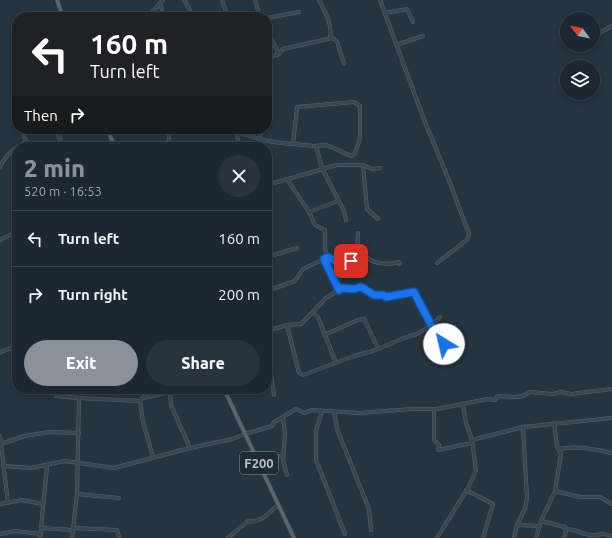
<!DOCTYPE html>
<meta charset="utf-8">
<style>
:root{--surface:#1c2731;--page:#29333d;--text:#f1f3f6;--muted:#a0a5ab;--line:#3a444d;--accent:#8c9099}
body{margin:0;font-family:Ubuntu,sans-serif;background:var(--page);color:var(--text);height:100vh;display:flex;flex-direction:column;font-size:15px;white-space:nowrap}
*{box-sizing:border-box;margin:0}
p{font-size:13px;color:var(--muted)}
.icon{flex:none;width:22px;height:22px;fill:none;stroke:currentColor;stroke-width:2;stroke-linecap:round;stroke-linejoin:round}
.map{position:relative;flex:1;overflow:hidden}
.side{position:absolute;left:12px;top:142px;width:260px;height:252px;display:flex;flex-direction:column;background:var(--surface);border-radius:16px;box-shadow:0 2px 6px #0003,0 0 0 1px var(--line)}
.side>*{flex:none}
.top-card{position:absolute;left:12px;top:12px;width:260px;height:122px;border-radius:16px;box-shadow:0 2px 6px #0003,0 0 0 1px var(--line);background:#202124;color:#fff;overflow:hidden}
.needle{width:26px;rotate:302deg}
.tools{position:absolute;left:560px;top:12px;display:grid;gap:8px}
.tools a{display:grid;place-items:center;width:40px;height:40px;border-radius:50%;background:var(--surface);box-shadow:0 2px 6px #0003,0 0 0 1px var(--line);font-size:20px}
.pin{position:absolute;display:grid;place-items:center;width:34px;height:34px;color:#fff;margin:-17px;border-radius:8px;box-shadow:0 2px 6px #0006}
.me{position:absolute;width:44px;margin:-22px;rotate:324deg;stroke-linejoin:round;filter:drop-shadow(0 0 3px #0008)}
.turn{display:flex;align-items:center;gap:14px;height:84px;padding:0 12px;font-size:18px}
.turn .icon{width:52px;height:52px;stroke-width:2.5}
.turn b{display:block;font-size:28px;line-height:34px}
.then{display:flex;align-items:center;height:38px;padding:0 12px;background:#0003;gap:8px;font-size:15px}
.round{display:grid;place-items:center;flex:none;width:42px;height:42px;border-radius:21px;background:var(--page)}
.overview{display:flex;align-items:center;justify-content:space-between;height:68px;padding:0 12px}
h1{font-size:24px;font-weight:800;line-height:30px;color:var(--accent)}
.cta{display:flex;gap:8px;margin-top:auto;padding:8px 12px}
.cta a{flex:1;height:46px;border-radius:24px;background:var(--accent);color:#fff;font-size:16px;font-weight:800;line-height:46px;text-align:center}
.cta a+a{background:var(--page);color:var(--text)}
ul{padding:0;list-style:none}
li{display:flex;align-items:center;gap:12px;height:56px;padding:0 12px;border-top:1px solid var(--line)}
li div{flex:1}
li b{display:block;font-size:15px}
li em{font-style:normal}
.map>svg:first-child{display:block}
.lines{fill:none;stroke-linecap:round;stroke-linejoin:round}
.minor-casing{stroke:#57646e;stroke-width:4}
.major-casing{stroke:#434f5a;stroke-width:4.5}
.minor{stroke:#394651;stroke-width:3}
.major{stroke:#576571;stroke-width:3.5}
.route-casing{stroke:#114b97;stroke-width:10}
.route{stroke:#1a73e8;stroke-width:7}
.labels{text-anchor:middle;stroke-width:3;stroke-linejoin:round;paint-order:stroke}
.shield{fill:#1e2b36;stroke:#88949e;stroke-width:1}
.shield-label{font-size:13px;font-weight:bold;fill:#b6c1cb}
</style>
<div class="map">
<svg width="612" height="538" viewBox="0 0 612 538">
<rect width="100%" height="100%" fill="#253441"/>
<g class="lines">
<g class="minor-casing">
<g id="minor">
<path d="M184 0 194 17"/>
<path d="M222 0 228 17"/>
<path d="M255 0 260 17"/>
<path d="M319 0C325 12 333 25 330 38"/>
<path d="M380 0 423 117 450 183 469 234 467 240 437 263"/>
<path d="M161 4 163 17"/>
<path d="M385 13 407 9 413 22"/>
<path d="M141 17 150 14 163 0"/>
<path d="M267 18 299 12"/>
<path d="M267 31 279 54"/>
<path d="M601 32 612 26"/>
<path d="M396 45 423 36"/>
<path d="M267 58 279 54 283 49 332 38 337 41 344 64"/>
<path d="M24 129V137L30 147"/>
<path d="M55 129 64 147"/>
<path d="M168 129 170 147"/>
<path d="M223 129C238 131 253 138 268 141 282 144 299 144 314 146 317 146 322 145 326 145 335 148 343 153 351 156L355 154 360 138V106L354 102 297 107 293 144"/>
<path d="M236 133 240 147"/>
<path d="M59 137 62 132 69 129"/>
<path d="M260 138 262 129"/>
<path d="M316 146 322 168 344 211 346 220"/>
<path d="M363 165 367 209 378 219"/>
<path d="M0 167C6 154 14 149 26 142"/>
<path d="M287 179 309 212 315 225 325 230V249L328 257 337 262 344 263 368 258C374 264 390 265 399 262L400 264"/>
<path d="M267 185 337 165H363L372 169 380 168"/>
<path d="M309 212 338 201"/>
<path d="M0 240 17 231"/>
<path d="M267 257 297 248"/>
<path d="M325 258 339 290"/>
<path d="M356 260 358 233"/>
<path d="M267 291 295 281 303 269 324 259"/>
<path d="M313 313 318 317 336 363"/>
<path d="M287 325 299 373 303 375 354 356 373 351 404 338 417 334 431 326 440 317"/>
<path d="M267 331 287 325 301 324 326 298 342 288 354 289 361 287 373 295H383L386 297 414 292 440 342 448 344 455 341"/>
<path d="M324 335 358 320 364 319 378 348"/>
<path d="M267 345 274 395"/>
<path d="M0 352 17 346"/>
<path d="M143 389 145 395 140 401 143 422 153 457"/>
<path d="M56 396 79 398 77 494 72 538"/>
<path d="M79 398 140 401"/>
<path d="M143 398 170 392 171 405 190 448"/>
<path d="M434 409V440L439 445 438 450 472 443"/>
<path d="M322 411 316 431V460L345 534"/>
<path d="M334 412 337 429 369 509 371 530"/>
<path d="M283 418 285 434 283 460 287 475"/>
<path d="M0 436 8 503"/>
<path d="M472 440 523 427 612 418"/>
<path d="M1 444 24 436 50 432 79 433"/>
<path d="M559 449C575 445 596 449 612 453"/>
<path d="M256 457 267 460 283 455"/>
<path d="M3 466 31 468 65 461 114 468 190 448 232 439 245 434 272 426 273 423 296 409 305 413 311 410 360 413 412 409H437L488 399 495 400 498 396 515 397 523 396 530 392 553 394 561 392 571 394 612 389"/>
<path d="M466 490 493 504 483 538"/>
<path d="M555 491 580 497H600L612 504"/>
<path d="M77 494 119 498"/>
<path d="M0 504 22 500 43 504"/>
<path d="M541 521 565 527 566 531 564 538"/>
<path d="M517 525 540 526"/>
<path d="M41 528 73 530"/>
<path d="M73 528 117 530 119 537"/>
<path d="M566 529C575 529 582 534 591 535 602 537 599 530 612 537"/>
<path d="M0 534 15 531 41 534"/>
<path d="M40 538 47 466"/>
<path d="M228 538 248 521C260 524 270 512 278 505"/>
<path d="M437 538 468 488 476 471 472 440 466 423 463 405"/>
<path d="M514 538 517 525 525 509 527 498 523 427"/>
<path d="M536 538 541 521 555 491 561 454 557 446 554 423"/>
</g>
</g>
<g class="major-casing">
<g id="major">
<path d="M57 0 63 17"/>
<path d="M107 129 115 147"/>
<path d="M224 389 294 538"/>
</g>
</g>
<use href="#minor" class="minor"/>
<use href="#major" class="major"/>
</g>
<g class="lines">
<g class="route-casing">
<path id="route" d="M351 261 337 262 328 257 324 259 339 290 342 288 354 289 361 287 374 295H383L386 297 414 292 440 342 444 344"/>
</g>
<use href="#route" class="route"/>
</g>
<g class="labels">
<rect class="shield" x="240" y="452" width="38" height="22" rx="3"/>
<g class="shield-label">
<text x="259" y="468">F200</text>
</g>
</g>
</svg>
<div class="tools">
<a><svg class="needle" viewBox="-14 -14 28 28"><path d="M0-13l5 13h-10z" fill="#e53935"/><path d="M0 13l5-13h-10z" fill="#a0a5ab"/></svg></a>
<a><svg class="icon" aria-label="layers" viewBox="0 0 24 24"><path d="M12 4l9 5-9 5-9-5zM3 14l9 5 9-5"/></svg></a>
</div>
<div class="pin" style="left:351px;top:261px;background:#d93025"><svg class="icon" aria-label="arrive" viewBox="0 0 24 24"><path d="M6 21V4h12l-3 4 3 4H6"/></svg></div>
<svg class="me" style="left:444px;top:344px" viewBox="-20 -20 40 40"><circle r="19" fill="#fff"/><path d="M0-13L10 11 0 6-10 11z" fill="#1a73e8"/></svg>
<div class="top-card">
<div class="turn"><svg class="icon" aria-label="left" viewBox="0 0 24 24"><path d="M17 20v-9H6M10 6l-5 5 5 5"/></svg><div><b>160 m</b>Turn left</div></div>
<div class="then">Then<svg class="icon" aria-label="right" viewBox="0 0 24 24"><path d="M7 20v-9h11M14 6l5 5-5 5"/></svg></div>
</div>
<section class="side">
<div class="overview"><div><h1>2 min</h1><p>520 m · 16:53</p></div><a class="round"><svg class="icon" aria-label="close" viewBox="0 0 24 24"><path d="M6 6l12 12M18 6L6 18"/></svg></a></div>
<ul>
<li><svg class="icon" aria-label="left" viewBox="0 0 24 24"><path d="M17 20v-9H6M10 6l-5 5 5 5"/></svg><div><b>Turn left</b></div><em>160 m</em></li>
<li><svg class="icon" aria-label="right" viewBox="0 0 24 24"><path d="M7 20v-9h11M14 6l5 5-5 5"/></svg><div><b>Turn right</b></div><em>200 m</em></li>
</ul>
<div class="cta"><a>Exit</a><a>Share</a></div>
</section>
</div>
